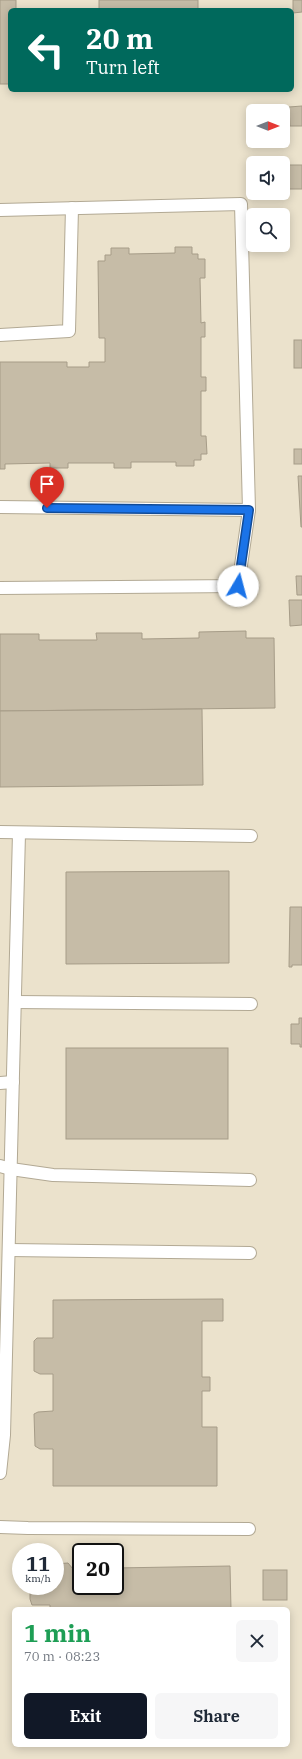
<!DOCTYPE html>
<meta charset="utf-8">
<style>
:root{--surface:#fff;--page:#f6f6f7;--text:#1f2937;--muted:#747a83;--accent:#111827}
body{margin:0;font-family:"IBM Plex Serif",serif;background:var(--page);color:var(--text);height:100vh;display:flex;flex-direction:column;font-size:15px;white-space:nowrap}
*{box-sizing:border-box;margin:0}
p{font-size:13px;color:var(--muted)}
.icon{flex:none;width:22px;height:22px;fill:none;stroke:currentColor;stroke-width:2;stroke-linecap:round;stroke-linejoin:round}
.map{position:relative;flex:1;overflow:hidden}
.panel{position:absolute;left:12px;top:1607px;width:278px;height:140px;display:flex;flex-direction:column;background:var(--surface);border-radius:6px;box-shadow:0 2px 10px #0003}
.panel>*{flex:none}
.top-card{position:absolute;left:8px;top:8px;width:286px;height:84px;border-radius:6px;box-shadow:0 2px 10px #0003;background:#00695c;color:#fff;overflow:hidden}
.needle{width:26px;rotate:90deg}
.tools{position:absolute;left:246px;top:104px;display:grid;gap:8px}
.tools a{display:grid;place-items:center;width:44px;height:44px;border-radius:6px;background:var(--surface);box-shadow:0 2px 10px #0003;font-size:20px}
.speed{position:absolute;left:12px;top:1543px;display:flex;gap:8px;font-size:20px;font-weight:700;text-align:center}
.speed>*{display:grid;place-content:center;width:52px;height:52px;border-radius:50%;background:var(--surface);box-shadow:0 2px 10px #0003;line-height:1}
.speed small{font-size:10px;font-weight:400}
.speed .limit{border:2px solid #111;border-radius:6px;background:#fff;color:#111}
.pin{position:absolute;display:grid;place-items:center;width:34px;height:34px;color:#fff;margin:-41px -17px;border-radius:50% 50% 50% 0;rotate:-45deg;box-shadow:0 0 4px #0007}
.pin .icon{rotate:45deg}
.me{position:absolute;width:44px;margin:-22px;rotate:8deg;stroke-linejoin:round;filter:drop-shadow(0 0 3px #0008)}
.turn{display:flex;align-items:center;gap:14px;height:84px;padding:0 12px;font-size:18px}
.turn .icon{width:52px;height:52px;stroke-width:2.5}
.turn b{display:block;font-size:28px;line-height:34px}
.round{display:grid;place-items:center;flex:none;width:42px;height:42px;border-radius:6px;background:var(--page)}
.head{display:flex;align-items:center;justify-content:space-between;height:68px;padding:0 12px}
h1{font-size:24px;font-weight:800;line-height:30px;color:#1e9e55}
.action{display:flex;gap:8px;margin-top:auto;padding:8px 12px}
.action a{flex:1;height:46px;border-radius:6px;background:var(--accent);color:#fff;font-size:16px;font-weight:800;line-height:46px;text-align:center}
.action a+a{background:var(--page);color:var(--text)}
.map>svg:first-child{display:block}
.building{fill:#c6bca7;stroke:#a69c88}
.lines{fill:none;stroke-linecap:round;stroke-linejoin:round}
.service-casing{stroke:#b2a994;stroke-width:14}
.service{stroke:#fff;stroke-width:12}
.route-casing{stroke:#114b97;stroke-width:10}
.route{stroke:#1a73e8;stroke-width:7}
</style>
<div class="map">
<svg width="302" height="1759" viewBox="0 0 302 1759">
<rect width="100%" height="100%" fill="#ebe2cc"/>
<g class="building">
<path d="M0 0H16V10H10V84H0Z"/>
<rect x="99" y="0" width="99" height="10"/>
<path d="M293 0H302V12L293 13Z"/>
<path d="M302 106V126H290L289 107Z"/>
<rect x="287" y="165" width="15" height="24"/>
<path d="M175 247H192V254H198V259H205V278H200L201 323 205 322V337H201V377H206V391H201V436H206L207 454H201V460H194V466H176V462H131V468H114V463H68V468H50V463L5 464V469H0V362H67V367H89V362H105V338H99L98 261H105V255H111V248H129V254L175 253Z"/>
<rect x="294" y="340" width="8" height="28"/>
<rect x="294" y="449" width="8" height="15"/>
<path d="M298 476H302V527H301Z"/>
<path d="M296 576H302V595H297Z"/>
<path d="M289 600H302V625L290 626Z"/>
<path d="M246 631V638H274L275 708 0 711V634H39V640H97L96 633H142V639L199 638V632Z"/>
<path d="M202 709 203 785 0 787V711Z"/>
<path d="M229 871V963L66 964V872Z"/>
<path d="M290 907H302V965H292V967H289Z"/>
<path d="M299 1018H302V1047H300V1044H291V1024H299Z"/>
<rect x="66" y="1048" width="162" height="91"/>
<path d="M223 1299V1321H202V1377H210V1391H202V1427H217V1486H53V1449H40L35 1446 34 1414 38 1412 53 1411V1374H40L34 1371V1341L37 1338H53V1300Z"/>
<path d="M68 1563 73 1569 81 1568V1586H115V1568L230 1566 231 1609H50V1605H32L30 1599V1586H55V1564Z"/>
<rect x="263" y="1570" width="24" height="30"/>
</g>
<g class="lines">
<g class="service-casing">
<g id="service">
<path d="M0 210 241 204 249 510 0 507"/>
<path d="M0 335 69 331 72 208"/>
<path d="M0 588 238 586 249 510"/>
<path d="M0 832 251 836"/>
<path d="M15 1002 251 1004"/>
<path d="M0 1083 13 1082"/>
<path d="M0 1166 11 1169 53 1175 250 1180"/>
<path d="M9 1250 250 1253"/>
<path d="M0 1473 4 1435 19 833"/>
<path d="M0 1527 28 1528 249 1529"/>
</g>
</g>
<use href="#service" class="service"/>
</g>
<g class="lines">
<g class="route-casing">
<path id="route" d="M47 508 249 510 238 586"/>
</g>
<use href="#route" class="route"/>
</g>
</svg>
<div class="tools">
<a><svg class="needle" viewBox="-14 -14 28 28"><path d="M0-13l5 13h-10z" fill="#e53935"/><path d="M0 13l5-13h-10z" fill="#747a83"/></svg></a>
<a><svg class="icon" aria-label="sound" viewBox="0 0 24 24"><path d="M4 9h4l5-4v14l-5-4H4zM17 9q2 3 0 6"/></svg></a>
<a><svg class="icon" aria-label="search" viewBox="0 0 24 24"><circle cx="10" cy="10" r="6"/><path d="M15 15l6 6"/></svg></a>
</div>
<div class="speed"><div>11<small>km/h</small></div><div class="limit">20</div></div>
<div class="pin" style="left:47px;top:508px;background:#d93025"><svg class="icon" aria-label="arrive" viewBox="0 0 24 24"><path d="M6 21V4h12l-3 4 3 4H6"/></svg></div>
<svg class="me" style="left:238px;top:586px" viewBox="-20 -20 40 40"><circle r="19" fill="#fff"/><path d="M0-13L10 11 0 6-10 11z" fill="#1a73e8"/></svg>
<div class="top-card">
<div class="turn"><svg class="icon" aria-label="left" viewBox="0 0 24 24"><path d="M17 20v-9H6M10 6l-5 5 5 5"/></svg><div><b>20 m</b>Turn left</div></div>
</div>
<section class="panel">
<div class="head"><div><h1>1 min</h1><p>70 m · 08:23</p></div><a class="round"><svg class="icon" aria-label="close" viewBox="0 0 24 24"><path d="M6 6l12 12M18 6L6 18"/></svg></a></div>
<div class="action"><a>Exit</a><a>Share</a></div>
</section>
</div>
